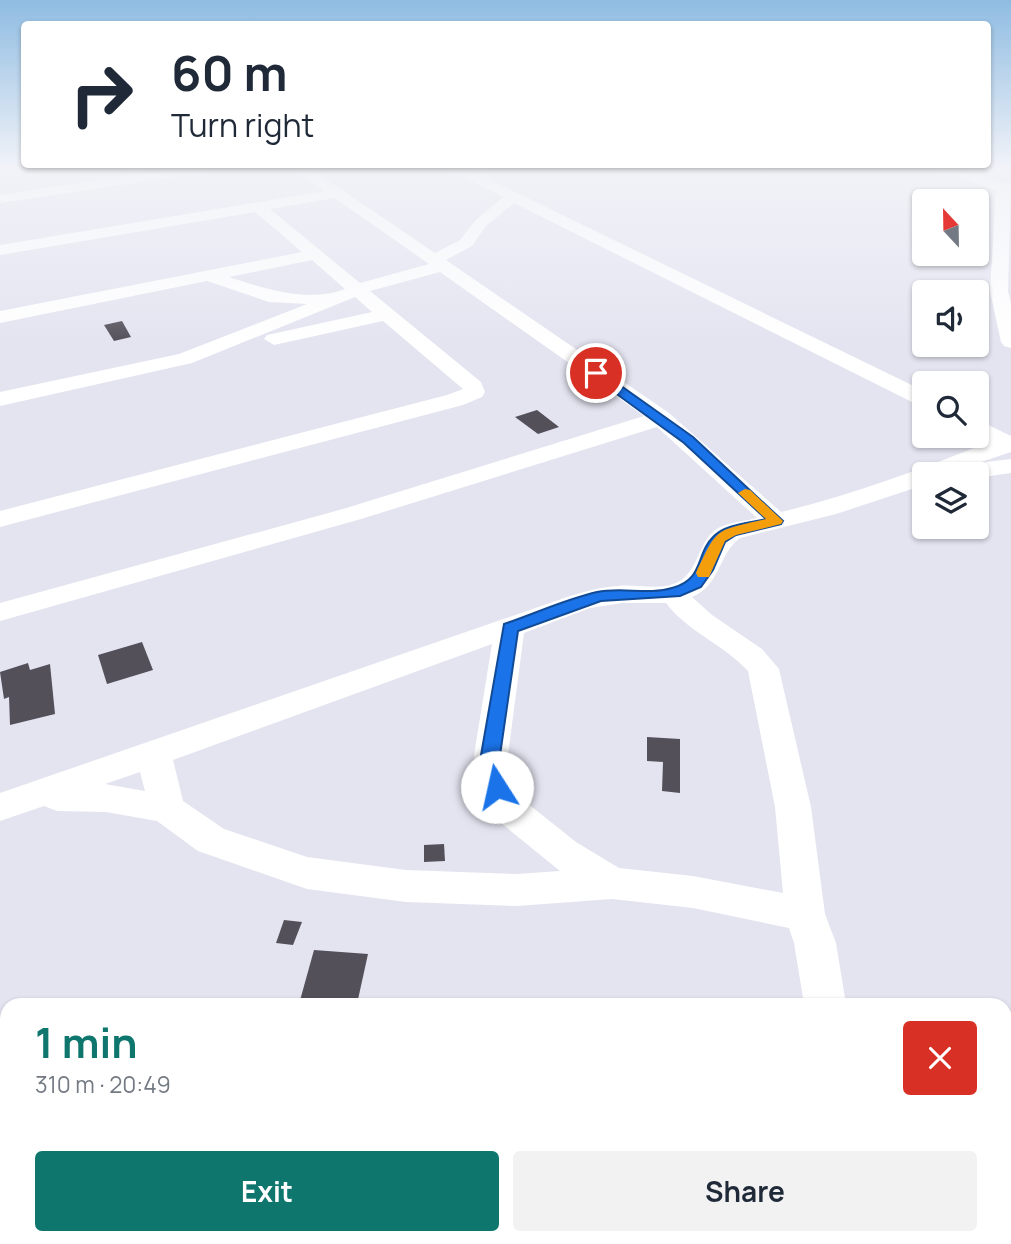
<!DOCTYPE html>
<meta charset="utf-8">
<style>
:root{--surface:#fff;--page:#f2f2f3;--text:#1f2937;--muted:#747a83;--accent:#0f766e}
body{margin:0;font-family:Manrope,sans-serif;background:var(--page);color:var(--text);height:100vh;display:flex;flex-direction:column;font-size:26px;white-space:nowrap}
*{box-sizing:border-box;margin:0}
p{font-size:23px;color:var(--muted)}
.icon{flex:none;width:38px;height:38px;fill:none;stroke:currentColor;stroke-width:2;stroke-linecap:round;stroke-linejoin:round}
.map{position:relative;flex:1;overflow:hidden}
.panel{position:absolute;left:0px;top:998px;width:1012px;height:247px;display:flex;flex-direction:column;background:var(--surface);border-radius:21px 21px 0 0;box-shadow:0 2px 5px #0004}
.panel>*{flex:none}
.guide{position:absolute;left:21px;top:21px;width:970px;height:147px;border-radius:7px;box-shadow:0 2px 5px #0004;background:#fff;color:var(--text);overflow:hidden}
.needle{width:46px;rotate:338deg}
.controls{position:absolute;left:912px;top:189px;display:grid;gap:14px}
.controls a{display:grid;place-items:center;width:77px;height:77px;border-radius:7px;background:var(--surface);box-shadow:0 2px 5px #0004;font-size:35px}
.pin{position:absolute;display:grid;place-items:center;width:60px;height:60px;color:#fff;margin:-30px;border:4px solid #fff;border-radius:50%;box-shadow:0 2px 7px #0007}
.me{position:absolute;width:77px;margin:-38px;rotate:350deg;stroke-linejoin:round;filter:drop-shadow(0 0 5px #0008)}
.turn{display:flex;align-items:center;gap:24px;height:147px;padding:0 35px;font-size:32px}
.turn .icon{width:91px;height:91px;stroke-width:2.5}
.turn b{display:block;font-size:49px;line-height:60px}
.round{display:grid;place-items:center;flex:none;width:74px;height:74px;border-radius:7px;background:var(--page)}
.overview{display:flex;align-items:center;justify-content:space-between;height:119px;padding:0 35px}
h1{font-size:42px;font-weight:700;line-height:52px;color:var(--accent)}
.primary-button{display:flex;gap:14px;margin-top:auto;padding:14px 35px}
.primary-button a{flex:1;height:80px;border-radius:7px;background:var(--accent);color:#fff;font-size:28px;font-weight:700;line-height:80px;text-align:center}
.primary-button a+a{background:var(--page);color:var(--text)}
.map>svg:first-child{display:block}
.building{fill:#54505a}
.lines{fill:none;stroke-linecap:round;stroke-linejoin:round}
.minor{fill:#fff;fill-rule:evenodd}
.route{fill:#1a73e8;stroke:#114b97;stroke-width:2}
.slow{fill:#f59e0b}
</style>
<div class="map">
<svg width="1011" height="1244" viewBox="0 0 1011 1244">
<rect width="100%" height="100%" fill="#e3e4f0"/>
<g class="building">
<path d="M122 321 131 337 114 341 104 325Z"/>
<path d="M537 410 559 427 538 434 515 417Z"/>
<path d="M142 642 153 670 107 684 98 655Z"/>
<path d="M28 663 30 670 50 664 55 714 10 725 9 697 4 699 0 672Z"/>
<path d="M647 737 680 739V793L662 791 663 762 647 761Z"/>
<path d="M444 844 445 861 424 862V845Z"/>
<path d="M284 920 302 922 293 945 276 943Z"/>
<path d="M314 950 368 954 357 1004H299Z"/>
</g>
<g class="lines">
<g class="minor">
<path d="M171 169H207L200 173 0 203V195Z"/>
<path d="M295 169H311L435 253 460 240 476 220 503 197 450 169H468L924 391V406L916 404 514 203 486 226 472 246 446 260 669 413 781 512C853 495 921 469 989 442L976 436V419L1011 436V452L978 463 1011 459V473L976 478V474H924V485L836 514 740 538C718 554 721 585 692 597L712 615 762 649 779 669 811 807 825 914 836 943 846 1004H804L794 943 789 928 693 908 612 899 517 906 406 902 307 889 198 851 157 821 106 812 57 811 44 806 0 821V793L570 596C586 591 602 587 618 586 637 584 660 591 678 582 700 571 697 539 720 527 731 522 746 521 757 518L657 427 361 519 0 621V603L343 509 644 416 440 272 370 291 481 382 485 392 482 397 463 405 0 527V511L447 395 463 389 383 321 274 345 264 339 267 335 372 312 355 297 192 363 0 406V392L179 354 307 304 269 302 207 281 0 323V311L302 252 255 212 0 255V245L325 191ZM335 198 429 264 360 283 270 209ZM312 260 345 289C309 303 265 289 229 277ZM622 603H666C688 632 723 644 748 671L775 807 783 893 693 876 619 868 576 842 527 803 514 784 508 755 524 633 590 608ZM492 644 474 755 479 787 501 823 560 871 517 874 406 870 307 857 224 829 183 801 173 760ZM140 772 145 791 105 784Z"/>
<path d="M936 169H958L1011 185 1008 291 1011 303V348L1004 346 1001 342 990 291 996 190Z"/>
<path d="M808 1237H860L861 1244H809Z"/>
</g>
</g>
<linearGradient id="sky" x2="0" y2="1"><stop stop-color="#8fbce2"/><stop offset="0.49" stop-color="#f2f3f8"/><stop offset="1" stop-color="#f2f3f8" stop-opacity="0"/></linearGradient>
<rect width="1011" height="343" fill="url(#sky)"/>
<path class="route" d="M592 371H600L693 437 783 521 781 524 736 535 725 542 713 570 701 587 680 596 601 601 518 631 500 755 507 787 504 792 497 794 490 792 481 755 504 624C534 614 566 599 597 592 621 587 649 595 672 588 705 579 695 554 714 536 726 524 750 523 766 519L684 443 592 376Z"/>
<path class="slow" d="M745 489 750 490 783 521 781 524 736 535 725 541 709 577H698L696 573C718 526 715 531 766 519L738 493Z"/>
</svg>
<div class="controls">
<a><svg class="needle" viewBox="-14 -14 28 28"><path d="M0-13l5 13h-10z" fill="#e53935"/><path d="M0 13l5-13h-10z" fill="#747a83"/></svg></a>
<a><svg class="icon" aria-label="sound" viewBox="0 0 24 24"><path d="M4 9h4l5-4v14l-5-4H4zM17 9q2 3 0 6"/></svg></a>
<a><svg class="icon" aria-label="search" viewBox="0 0 24 24"><circle cx="10" cy="10" r="6"/><path d="M15 15l6 6"/></svg></a>
<a><svg class="icon" aria-label="layers" viewBox="0 0 24 24"><path d="M12 4l9 5-9 5-9-5zM3 14l9 5 9-5"/></svg></a>
</div>
<div class="pin" style="left:596px;top:373px;background:#d93025"><svg class="icon" aria-label="arrive" viewBox="0 0 24 24"><path d="M6 21V4h12l-3 4 3 4H6"/></svg></div>
<svg class="me" style="left:497px;top:787px" viewBox="-20 -20 40 40"><circle r="19" fill="#fff"/><path d="M0-13L10 11 0 6-10 11z" fill="#1a73e8"/></svg>
<div class="guide">
<div class="turn"><svg class="icon" aria-label="right" viewBox="0 0 24 24"><path d="M7 20v-9h11M14 6l5 5-5 5"/></svg><div><b>60 m</b>Turn right</div></div>
</div>
<section class="panel">
<div class="overview"><div><h1>1 min</h1><p>310 m · 20:49</p></div><a class="round" style="background:#d93025;color:#fff"><svg class="icon" aria-label="close" viewBox="0 0 24 24"><path d="M6 6l12 12M18 6L6 18"/></svg></a></div>
<div class="primary-button"><a>Exit</a><a>Share</a></div>
</section>
</div>
